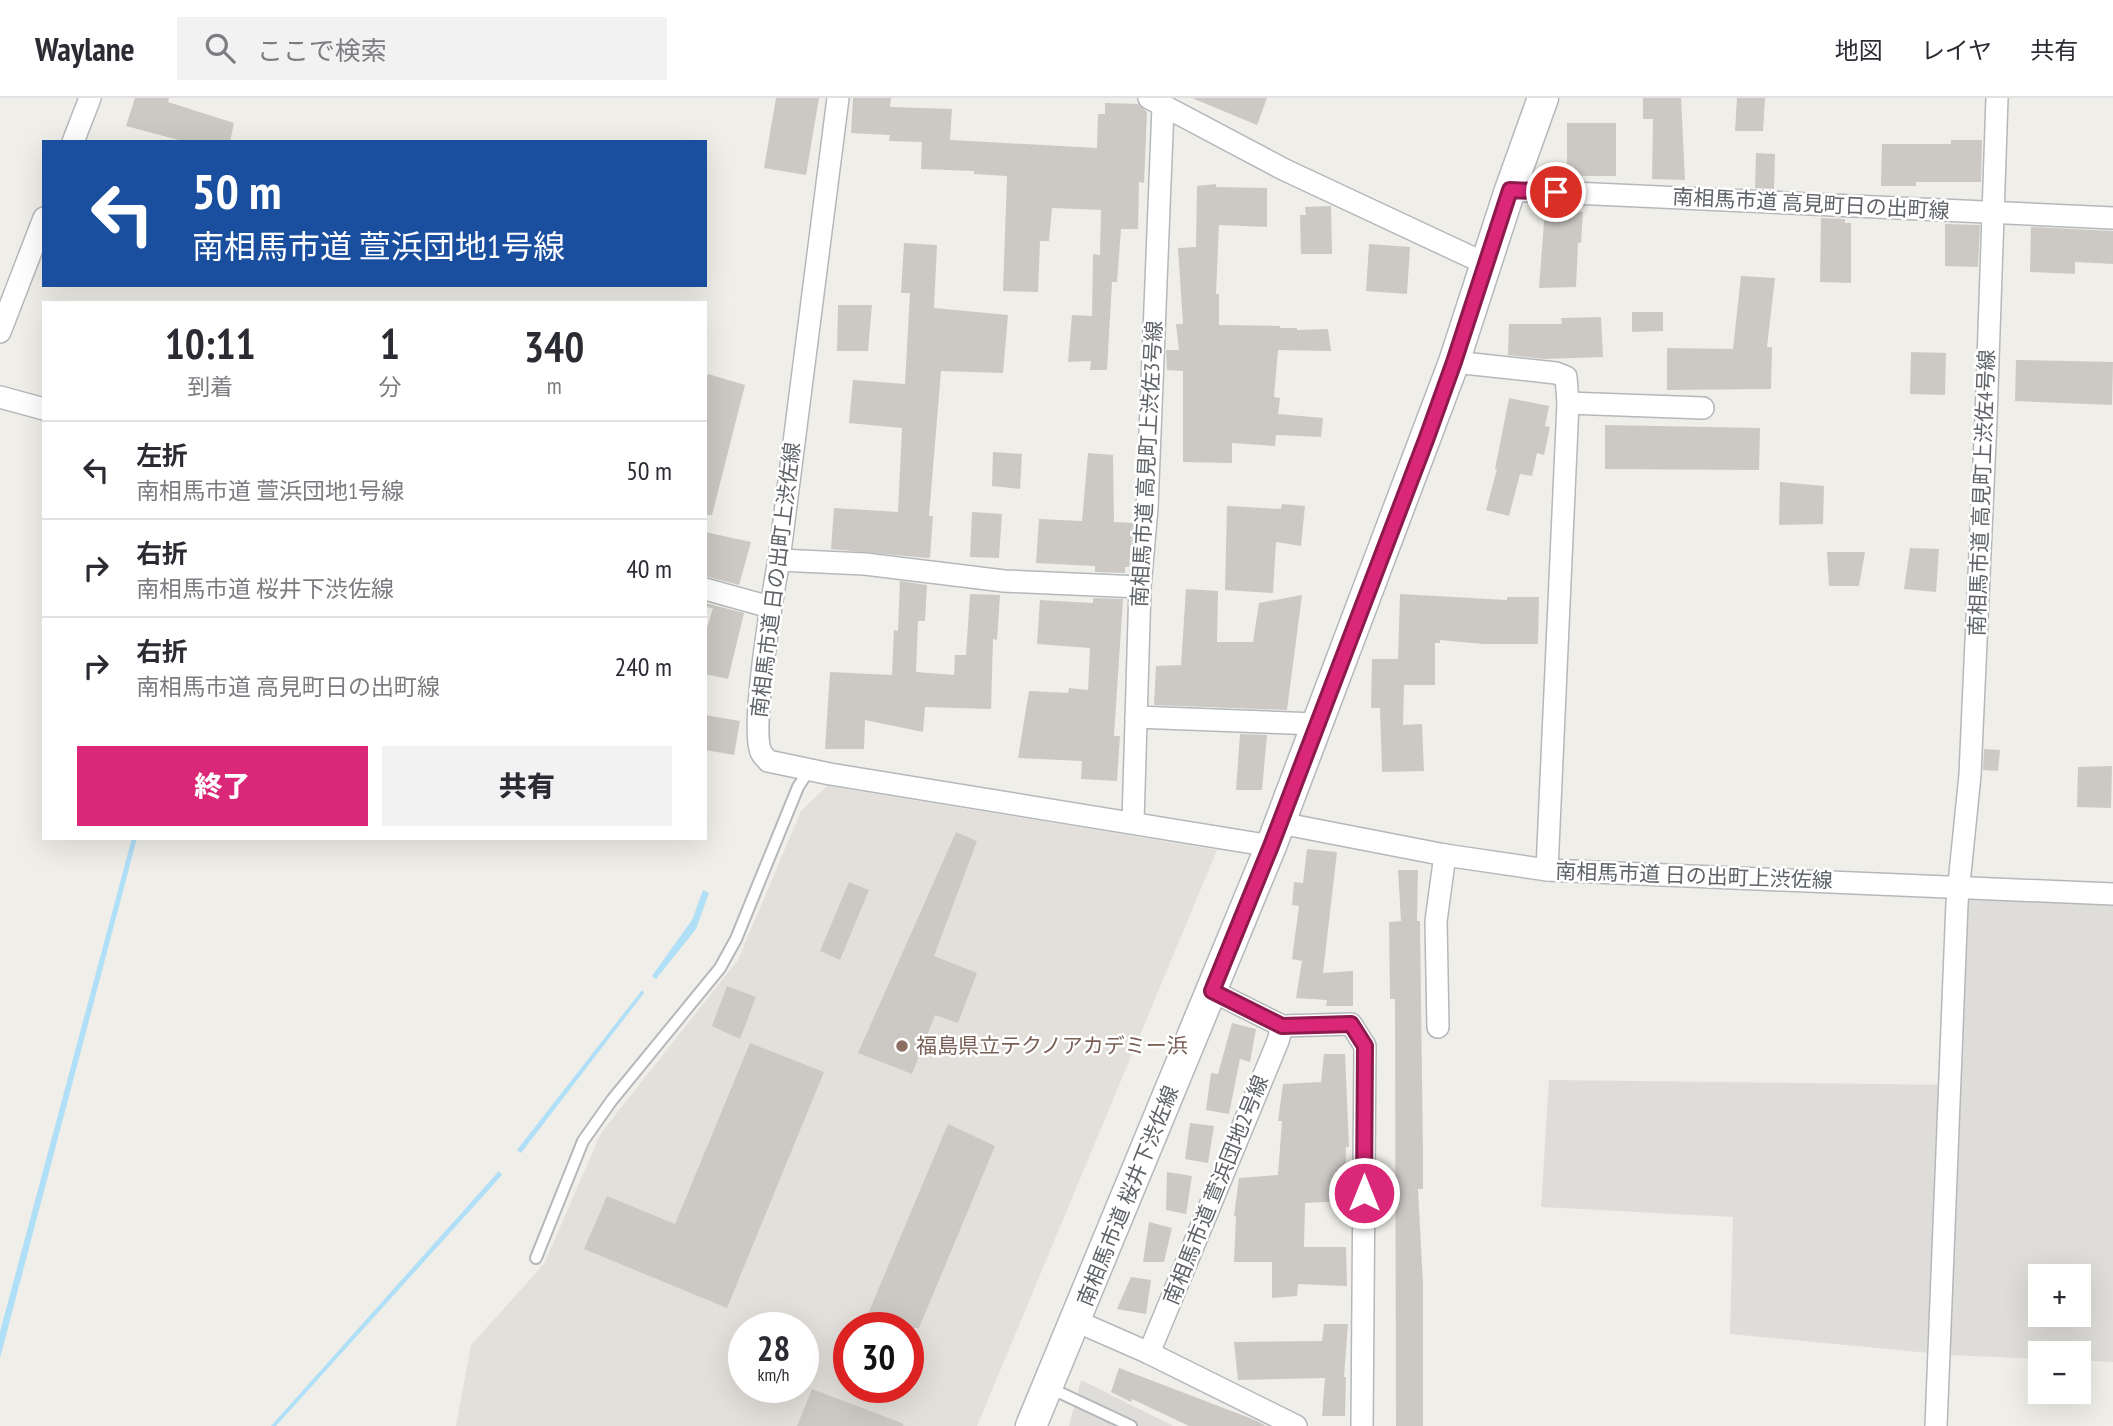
<!DOCTYPE html>
<html lang="ja">
<meta charset="utf-8">
<style>
:root{--surface:#fff;--page:#f2f2f3;--text:#2b2b33;--muted:#7c7c81;--line:#e1e1e2;--accent:#db2777}
body{margin:0;font-family:"PT Sans Narrow","Noto Sans JP",sans-serif;background:var(--page);color:var(--text);height:100vh;display:flex;flex-direction:column;font-size:26px;white-space:nowrap}
*{box-sizing:border-box;margin:0}
p{font-size:23px;color:var(--muted)}
.icon{flex:none;width:38px;height:38px;fill:none;stroke:currentColor;stroke-width:2;stroke-linecap:round;stroke-linejoin:round}
.map{position:relative;flex:1;overflow:hidden}
.side{position:absolute;left:42px;top:203px;width:665px;height:539px;display:flex;flex-direction:column;background:var(--surface);border-radius:0px;box-shadow:0 7px 28px #0002}
.side>*{flex:none}
.banner{position:absolute;left:42px;top:42px;width:665px;height:147px;border-radius:0px;box-shadow:0 7px 28px #0002;background:#1a4fa0;color:#fff;overflow:hidden}
.tools{position:absolute;left:2028px;top:1166px;display:grid;gap:14px}
.tools a{display:grid;place-items:center;width:63px;height:63px;border-radius:0px;background:var(--surface);box-shadow:0 7px 28px #0002;font-size:35px}
.speed{position:absolute;left:728px;top:1214px;display:flex;gap:14px;font-size:35px;font-weight:700;text-align:center}
.speed>*{display:grid;place-content:center;width:91px;height:91px;border-radius:50%;background:var(--surface);box-shadow:0 7px 28px #0002;line-height:1}
.speed small{font-size:18px;font-weight:400}
.speed .limit{border:10px solid #d22;background:#fff;color:#111}
.pin{position:absolute;display:grid;place-items:center;width:60px;height:60px;color:#fff;margin:-30px;border:4px solid #fff;border-radius:50%;box-shadow:0 2px 7px #0007}
.me{position:absolute;width:77px;margin:-38px;rotate:0deg;stroke-linejoin:round;filter:drop-shadow(0 0 5px #0008)}
.turn{display:flex;align-items:center;gap:24px;height:147px;padding:0 35px;font-size:32px}
.turn .icon{width:91px;height:91px;stroke-width:2.5}
.turn b{display:block;font-size:49px;line-height:60px}
.eta{display:flex;justify-content:space-evenly;align-items:center;height:119px;text-align:center}
.eta b{font-size:42px;font-weight:800;line-height:49px}
.button{display:flex;gap:14px;margin-top:auto;padding:14px 35px}
.button a{flex:1;height:80px;border-radius:0px;background:var(--accent);color:#fff;font-size:28px;font-weight:800;line-height:80px;text-align:center}
.button a+a{background:var(--page);color:var(--text)}
ul{padding:0;list-style:none}
li{display:flex;align-items:center;gap:21px;height:98px;padding:0 35px;border-top:2px solid var(--line)}
li div{flex:1}
li b{display:block;font-size:26px}
li em{font-style:normal}
header{display:flex;align-items:center;gap:42px;box-sizing:border-box;height:98px;padding:0 35px;background:var(--surface);border-bottom:2px solid var(--line)}
header strong{font-size:33px}
nav{display:flex;gap:38px;margin-inline-start:auto;font-size:24px}
.search{width:490px;height:63px;background:var(--page);display:flex;align-items:center;gap:18px;box-sizing:border-box;padding:0 24px;border-radius:0px;color:var(--muted);font-size:26px}
.map>svg:first-child{display:block}
.industrial{fill:#dfddda;fill-rule:evenodd}
.education{fill:#e3dfda;fill-rule:evenodd}
.water{fill:#b0dff8}
.building{fill:#ccc9c5}
.lines{fill:none;stroke-linecap:round;stroke-linejoin:round}
.lane-casing{stroke:#b5b8bb;stroke-width:14}
.street-casing{stroke:#b5b8bb;stroke-width:24}
.secondary-casing{stroke:#b4b7bb;stroke-width:33}
.lane{stroke:#fff;stroke-width:10}
.street{stroke:#fff;stroke-width:21}
.secondary{stroke:#fff;stroke-width:30}
.route-casing{stroke:#8e194d;stroke-width:18}
.route{stroke:#db2777;stroke-width:12}
.education-dot{fill:#8d6e63;stroke:#fff;stroke-width:2.5}
.labels{text-anchor:middle;stroke-width:5;stroke-linejoin:round;paint-order:stroke}
.street-label{font-size:21px;fill:#5f6367;stroke:#fff}
.education-label{font-size:21px;fill:#785e54;stroke:#fff;text-anchor:start}
</style>
<header>
<strong>Waylane</strong>
<div class="search"><svg class="icon" aria-label="search" viewBox="0 0 24 24"><circle cx="10" cy="10" r="6"/><path d="M15 15l6 6"/></svg>ここで検索</div>
<nav><a>地図</a><a>レイヤ</a><a>共有</a></nav>
</header>
<div class="map">
<svg width="2113" height="1328" viewBox="0 0 2113 1328">
<rect width="100%" height="100%" fill="#f0eee8"/>
<g class="industrial">
<path d="M1967 800 2113 805V1264L2079 1262V1255H2040V1261L1950 1257 1730 1236 1733 1119 1541 1109 1549 982 1959 987ZM2040 1178H2079V1216H2040Z"/>
<path d="M1081 1282 1173 1328H1069Z"/>
</g>
<path class="education" d="M827 688 1217 752 977 1328H456L471 1247 544 1166 601 1035 738 862 801 713ZM744 1230H803V1290H744ZM849 1230H908V1290H849Z"/>
<g class="water">
<path d="M132 740H137L0 1260V1234Z"/>
<path d="M703 792 709 795 696 831 656 881 652 878 692 822Z"/>
<path d="M642 892 644 895 521 1055 517 1052Z"/>
<path d="M499 1073 502 1077 276 1328H271Z"/>
</g>
<g class="building">
<path d="M135 0H169L168 4 234 25 230 44H186L126 28Z"/>
<path d="M776 0H819L806 77 764 70Z"/>
<path d="M853 0H891L890 9 952 11 950 42 1097 50 1098 16H1105V5L1138 6 1147 14 1144 85 1139 84 1138 131H1121L1117 184H1112L1107 272H1090L1091 263 1068 264 1072 217 1092 218 1093 156 1100 157 1101 112 1052 110 1049 143H1040L1038 194 1003 193 1007 78 974 76V73L921 71 922 44 889 43 890 37 851 35Z"/>
<path d="M1192 0H1267L1257 27Z"/>
<path d="M1643 0H1681L1685 82 1652 81 1653 21H1643Z"/>
<path d="M1737 0H1765L1763 33H1735Z"/>
<rect x="1567" y="25" width="49" height="53"/>
<path d="M1951 42H1982L1981 84H1916V88H1881L1882 46H1951Z"/>
<path d="M1756 55 1775 56 1774 91 1755 90Z"/>
<path d="M1216 86V89L1267 90V129L1219 127 1216 196H1219V227L1280 228V230H1297V232L1328 231 1331 253 1278 252 1274 299 1280 300 1278 316 1323 320 1321 339 1276 337 1275 348 1232 345V365L1183 364V273L1167 272 1166 252H1179L1176 226H1183L1178 150 1196 149 1197 88Z"/>
<path d="M1331 108 1332 156H1301L1300 117H1306L1305 109Z"/>
<path d="M1545 111 1583 114 1581 145H1578L1576 189 1539 190Z"/>
<path d="M1821 120 1845 121V125H1851V185L1820 184Z"/>
<path d="M1945 126 1980 127 1978 169 1945 168Z"/>
<path d="M2031 129 2113 133V166L2075 164V176L2030 174Z"/>
<path d="M904 145 937 147 934 210 1008 217 1003 275 941 273 929 418H933L930 459 928 460 831 451 834 410 898 414 902 330 849 325 853 282 905 286 910 195H901Z"/>
<path d="M1369 146 1410 149 1407 196 1366 193Z"/>
<path d="M1741 178 1775 180 1767 249H1772L1771 291 1667 292V250L1733 251Z"/>
<path d="M838 207H872L868 253H837Z"/>
<path d="M1632 214H1663V233L1632 234Z"/>
<path d="M1601 219 1603 259 1545 261 1508 257 1509 226H1562L1561 220Z"/>
<path d="M1911 254 1946 255 1945 297 1910 296Z"/>
<path d="M2016 262 2113 264 2112 307 2015 303Z"/>
<path d="M708 276 745 287 712 417H705V287Z"/>
<path d="M1509 300 1549 308 1545 328 1550 329 1544 357 1537 355 1532 378 1520 376 1509 418 1486 412 1497 371H1495Z"/>
<path d="M1605 327 1760 330 1759 372 1605 371Z"/>
<path d="M993 354 1022 356 1020 391 992 388Z"/>
<path d="M1088 355 1113 357 1114 424 1133 425 1129 469H1125V475L1095 474V468L1036 465 1039 421 1082 423Z"/>
<path d="M1780 384 1824 388 1823 426 1779 427Z"/>
<path d="M1282 406 1305 408 1301 448 1276 444 1273 495 1225 492 1227 408 1281 411Z"/>
<path d="M972 414 1002 416 999 460 970 459Z"/>
<path d="M705 434 751 444 739 487 705 478Z"/>
<path d="M1910 450 1939 451 1936 494 1904 491Z"/>
<path d="M1827 454H1865L1859 488H1829Z"/>
<path d="M900 483 927 487 925 523H918L916 574 954 577 955 557H966L970 496 1000 497 997 542 993 541 991 611 925 609 923 634 865 622 864 651H825L830 574 892 577 894 532 898 533Z"/>
<path d="M1186 491 1218 493 1217 544H1253L1259 505 1302 497 1287 612 1154 607 1156 568 1181 567Z"/>
<path d="M1400 496 1507 502V499H1539L1538 546H1483L1440 542V545H1435V587H1404L1403 627 1422 626 1424 673 1382 674 1380 610H1371L1372 561H1398Z"/>
<path d="M1093 500 1123 501 1114 638H1120L1117 683 1081 681 1082 663 1018 660 1029 593 1068 595 1069 590 1088 592 1090 550 1037 546 1040 502 1093 505Z"/>
<path d="M705 505 744 515 728 581 705 576V537L713 510 705 509Z"/>
<path d="M705 617 740 623 734 657 705 652Z"/>
<path d="M1240 636 1267 637 1262 692H1236Z"/>
<path d="M1984 651 2000 652 1998 673 1983 672Z"/>
<path d="M2112 668 2111 710 2077 709 2078 669Z"/>
<path d="M956 734 977 743 934 858 977 875 958 925 935 917 912 976 858 955Z"/>
<path d="M1307 751 1337 754 1323 875 1353 873V908H1326L1327 902 1296 900 1302 863 1292 861 1299 808 1292 807 1294 784 1303 785Z"/>
<path d="M1398 772H1418L1417 823H1420L1423 1059V1091H1418L1423 1187V1328H1396L1395 901H1390L1389 824 1401 823Z"/>
<path d="M849 784 869 792 840 862 820 853Z"/>
<path d="M727 888 756 899 740 941 712 928Z"/>
<path d="M1232 925 1256 931 1250 964 1240 961 1229 1016 1206 1012 1211 975 1218 976Z"/>
<path d="M750 945 824 974 727 1210 584 1151 607 1098 675 1126Z"/>
<path d="M1324 956H1345L1349 1049H1346L1345 1103 1305 1105 1304 1149H1346L1347 1188 1298 1186 1297 1198 1272 1200V1164H1234L1236 1118H1234L1239 1080 1278 1077 1282 1023H1278L1283 986 1321 984Z"/>
<path d="M1190 1025 1214 1028 1208 1065 1185 1061Z"/>
<path d="M948 1026 995 1048 919 1230H862Z"/>
<path d="M1167 1074 1192 1078 1186 1116 1166 1112Z"/>
<path d="M1149 1124 1172 1130 1164 1164H1143Z"/>
<path d="M1131 1179 1151 1182 1146 1216 1117 1211Z"/>
<path d="M1324 1226H1348L1344 1279H1346L1345 1318H1322L1325 1280 1238 1282 1234 1244 1322 1243Z"/>
<path d="M1119 1270 1255 1322 1266 1328H1189L1132 1301 1131 1304 1111 1294Z"/>
<path d="M812 1291 904 1326 903 1328H797Z"/>
</g>
<g class="lines">
<g class="lane-casing">
<g id="lane">
<path d="M536 1160 583 1043 612 1002 720 870 736 841 798 689 809 672"/>
<path d="M1050 1290 1131 1328"/>
</g>
</g>
<g class="street-casing">
<g id="street">
<path d="M838 0 779 462C773 494 750 631 761 654 763 658 766 660 768 663L830 676 1271 748"/>
<path d="M1149 0 1285 72 1486 166"/>
<path d="M73 44 90 0"/>
<path d="M1510 92 2113 120"/>
<path d="M0 234 44 120"/>
<path d="M1454 264 1556 275 1566 279 1568 305 1547 772"/>
<path d="M0 299 44 311"/>
<path d="M1568 305 1703 310"/>
<path d="M779 462 865 466 1004 483 1140 489"/>
<path d="M705 491 770 509"/>
<path d="M1136 619 1317 626"/>
<path d="M1133 724 1140 489 1147 410 1163 9"/>
<path d="M1280 725 1445 757 1547 772 2113 796"/>
<path d="M1212 893 1282 928 1351 926 1365 948 1362 1328"/>
<path d="M1438 929 1436 823 1445 757"/>
<path d="M1076 1223 1149 1255 1296 1328"/>
<path d="M1149 1255 1278 943 1282 928"/>
<path d="M1936 1328 1957 805 1970 677 1986 321 1997 0"/>
</g>
</g>
<g class="secondary-casing">
<path id="secondary" d="M1031 1328 1271 748 1454 264 1510 92 1543 0"/>
</g>
<use href="#lane" class="lane"/>
<use href="#street" class="street"/>
<use href="#secondary" class="secondary"/>
</g>
<g class="lines">
<g class="route-casing">
<path id="route" d="M1364 1095 1365 948 1351 926 1282 928 1212 893 1271 748 1426 342 1454 264 1510 92 1556 94"/>
</g>
<use href="#route" class="route"/>
</g>
<circle class="education-dot" cx="902" cy="948" r="7"/>
<g class="labels">
<g class="street-label">
<text transform="translate(1811 106) rotate(3)" y="7">南相馬市道 高見町日の出町線</text>
<text transform="translate(1147 366) rotate(-87)" y="7">南相馬市道 高見町上渋佐3号線</text>
<text transform="translate(1982 395) rotate(-88)" y="7">南相馬市道 高見町上渋佐4号線</text>
<text transform="translate(776 482) rotate(-83)" y="7">南相馬市道 日の出町上渋佐線</text>
<text transform="translate(1694 778) rotate(2)" y="7">南相馬市道 日の出町上渋佐線</text>
<text transform="translate(1216 1092) rotate(-68)" y="7">南相馬市道 萱浜団地2号線</text>
<text transform="translate(1128 1098) rotate(-68)" y="7">南相馬市道 桜井下渋佐線</text>
</g>
<g class="education-label">
<text x="916" y="955">福島県立テクノアカデミー浜</text>
</g>
</g>
</svg>
<div class="tools">
<a>+</a>
<a>−</a>
</div>
<div class="speed"><div>28<small>km/h</small></div><div class="limit">30</div></div>
<div class="pin" style="left:1556px;top:94px;background:#d93025"><svg class="icon" aria-label="arrive" viewBox="0 0 24 24"><path d="M6 21V4h12l-3 4 3 4H6"/></svg></div>
<svg class="me" style="left:1364px;top:1095px" viewBox="-20 -20 40 40"><circle r="17" fill="#db2777" stroke="#fff" stroke-width="3"/><path d="M0-11L8 9 0 5-8 9z" fill="#fff"/></svg>
<div class="banner">
<div class="turn"><svg class="icon" aria-label="left" viewBox="0 0 24 24"><path d="M17 20v-9H6M10 6l-5 5 5 5"/></svg><div><b>50 m</b>南相馬市道 萱浜団地1号線</div></div>
</div>
<section class="side">
<div class="eta">
<div><b>10:11</b><p>到着</p></div>
<div><b>1</b><p>分</p></div>
<div><b>340</b><p>m</p></div>
</div>
<ul>
<li><svg class="icon" aria-label="left" viewBox="0 0 24 24"><path d="M17 20v-9H6M10 6l-5 5 5 5"/></svg><div><b>左折</b><p>南相馬市道 萱浜団地1号線</p></div><em>50 m</em></li>
<li><svg class="icon" aria-label="right" viewBox="0 0 24 24"><path d="M7 20v-9h11M14 6l5 5-5 5"/></svg><div><b>右折</b><p>南相馬市道 桜井下渋佐線</p></div><em>40 m</em></li>
<li><svg class="icon" aria-label="right" viewBox="0 0 24 24"><path d="M7 20v-9h11M14 6l5 5-5 5"/></svg><div><b>右折</b><p>南相馬市道 高見町日の出町線</p></div><em>240 m</em></li>
</ul>
<div class="button"><a>終了</a><a>共有</a></div>
</section>
</div>
